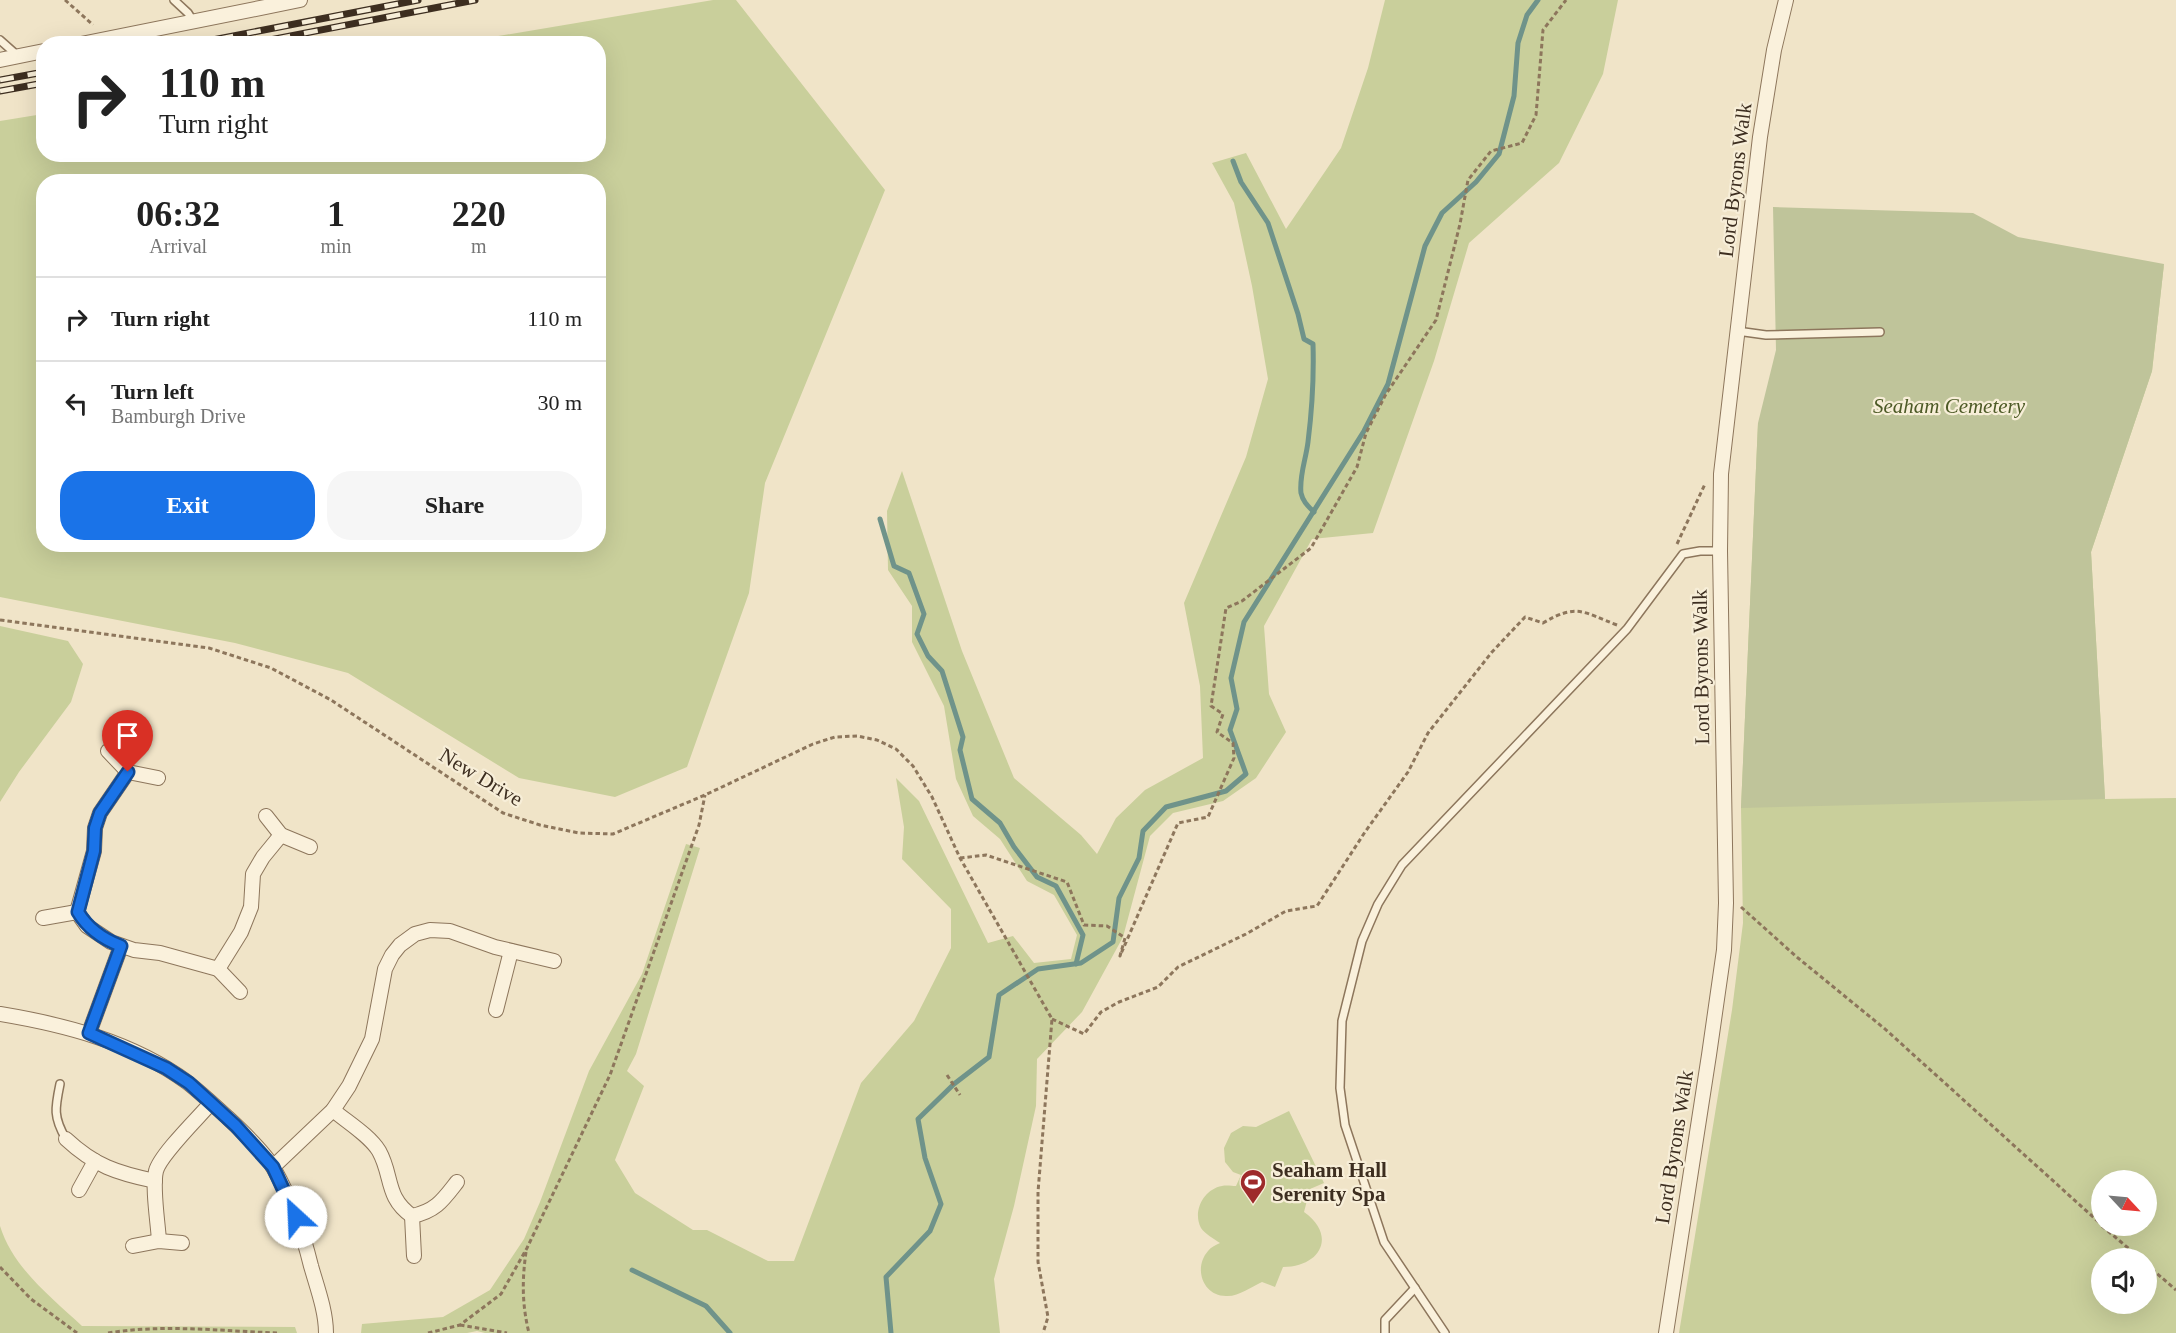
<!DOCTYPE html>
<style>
:root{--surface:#fff;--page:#f6f6f6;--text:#222;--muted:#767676;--line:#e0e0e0;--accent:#1a73e8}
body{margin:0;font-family:"Times New Roman",serif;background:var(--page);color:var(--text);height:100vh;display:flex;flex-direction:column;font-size:22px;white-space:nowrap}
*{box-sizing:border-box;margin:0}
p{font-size:20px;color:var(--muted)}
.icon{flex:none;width:33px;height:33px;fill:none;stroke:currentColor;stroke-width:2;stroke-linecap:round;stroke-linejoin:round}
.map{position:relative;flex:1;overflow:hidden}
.side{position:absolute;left:36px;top:174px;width:570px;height:378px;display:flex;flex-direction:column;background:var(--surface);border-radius:24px;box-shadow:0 6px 24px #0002}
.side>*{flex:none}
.banner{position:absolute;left:36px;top:36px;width:570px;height:126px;border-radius:24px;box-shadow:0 6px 24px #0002;background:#fff;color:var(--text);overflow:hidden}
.needle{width:39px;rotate:116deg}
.tools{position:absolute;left:2091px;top:1170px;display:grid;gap:12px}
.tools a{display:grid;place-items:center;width:66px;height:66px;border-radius:50%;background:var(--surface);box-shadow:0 6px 24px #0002;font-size:30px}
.pin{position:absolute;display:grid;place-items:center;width:51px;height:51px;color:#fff;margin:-62px -26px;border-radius:50% 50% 50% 0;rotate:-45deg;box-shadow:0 0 6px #0007}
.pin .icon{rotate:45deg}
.me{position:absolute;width:66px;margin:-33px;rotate:335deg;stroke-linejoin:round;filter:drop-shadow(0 0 4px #0008)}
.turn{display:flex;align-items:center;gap:21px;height:126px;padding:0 24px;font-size:27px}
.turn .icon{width:78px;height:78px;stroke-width:2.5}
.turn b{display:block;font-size:42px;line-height:51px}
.eta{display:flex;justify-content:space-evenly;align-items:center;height:102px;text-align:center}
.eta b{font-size:36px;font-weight:700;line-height:42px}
.cta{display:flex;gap:12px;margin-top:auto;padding:12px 24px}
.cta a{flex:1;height:69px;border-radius:24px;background:var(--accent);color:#fff;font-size:24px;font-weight:700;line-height:69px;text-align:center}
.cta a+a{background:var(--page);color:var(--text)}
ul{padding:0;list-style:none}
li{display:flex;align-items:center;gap:18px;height:84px;padding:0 24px;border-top:2px solid var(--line)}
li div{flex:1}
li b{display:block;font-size:22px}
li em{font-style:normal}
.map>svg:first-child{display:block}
.green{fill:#c9cf9b;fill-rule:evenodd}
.cemetery{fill:#bfc49a}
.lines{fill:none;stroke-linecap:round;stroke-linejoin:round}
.stream{stroke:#6f938a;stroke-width:5}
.service-casing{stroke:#8d765c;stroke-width:10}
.minor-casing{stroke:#8d765c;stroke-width:16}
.path{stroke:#8d765c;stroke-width:3;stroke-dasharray:4.5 3;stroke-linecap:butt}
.service{stroke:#faf1dc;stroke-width:7}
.minor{stroke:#faf1dc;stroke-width:14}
.rail-casing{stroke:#3d2e20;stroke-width:7}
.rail{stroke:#f7eed8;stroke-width:4.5;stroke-dasharray:14;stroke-linecap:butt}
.route-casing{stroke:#114b97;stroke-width:15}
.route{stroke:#1a73e8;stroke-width:10}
.labels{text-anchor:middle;stroke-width:4.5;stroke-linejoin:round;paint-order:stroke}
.street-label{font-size:21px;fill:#3d2e20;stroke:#f7eed8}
.park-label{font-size:21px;font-style:italic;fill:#4d5a26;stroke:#f7eed8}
.poi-label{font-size:21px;font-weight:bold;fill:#3d2e20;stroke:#f7eed8;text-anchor:start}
</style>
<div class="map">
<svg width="2176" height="1333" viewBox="0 0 2176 1333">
<rect width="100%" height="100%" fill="#f0e4c8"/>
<g class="green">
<path d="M713 0H736L885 190 765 483 749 593 687 767 615 797 519 778 348 673 235 643 0 597V121L43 114 44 154H598V44L457 43ZM44 182H598V544H44Z"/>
<path d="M1385 0H1618L1603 74 1559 163 1469 243 1434 361 1373 533 1312 539 1264 626 1269 694 1286 732 1256 778 1223 801 1173 813 1150 836 1123 937 1082 1012 1037 1059 1036 1106 1014 1206 994 1279 1000 1333H485L477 1331 467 1333H361L362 1324 443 1317 490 1290 524 1239 540 1202 589 1071 642 974 686 844 700 848 636 1054 627 1071 644 1086 615 1160 635 1193 693 1230H707L768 1261H794L861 1083 914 1021 951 948V909L902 859 904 827 896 778 919 801 988 943 1013 936 1034 963 1071 959 1077 935 1054 895 1027 881 1000 839 973 816 956 779 944 706 912 642V606L888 570 887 511 902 471 962 651 1014 778 1081 835 1097 854 1116 818 1145 790 1203 758 1200 686 1184 603 1246 457 1268 379 1252 286 1234 203 1212 163 1246 153 1286 229 1341 148 1368 68Z"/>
<path d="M2164 264 2152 371 2091 552 2105 799 2176 798V1333H1679L1732 1010 1743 923 1741 808 1758 423 2034 740ZM2102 1180H2146V1226H2102ZM2102 1258H2146V1304H2102Z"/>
<path d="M0 626 68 641 83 664 71 702 19 772 0 802Z"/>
<path d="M1289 1111 1324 1183 1310 1189 1304 1212C1337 1235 1321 1267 1283 1267L1275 1287 1262 1282C1251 1287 1238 1297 1226 1296 1203 1296 1193 1268 1208 1251 1211 1247 1216 1245 1220 1243 1214 1239 1205 1234 1201 1228 1192 1211 1204 1189 1222 1186 1226 1185 1232 1186 1236 1186L1241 1175 1233 1172 1225 1162 1224 1148 1231 1133 1243 1126 1256 1127Z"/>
<path d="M0 1226C13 1268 51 1297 82 1326L295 1327 297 1333H0Z"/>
</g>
<path class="cemetery" d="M1773 207 1973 213 2018 237 2164 264 2152 371 2091 552 2105 799 1741 808 1758 423 1776 350Z"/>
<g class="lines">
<g class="stream">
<path d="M1233 161 1241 182 1268 223 1298 314 1304 339 1313 344C1314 377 1312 410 1308 442 1306 459 1299 476 1301 493 1303 502 1308 506 1314 512"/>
<path d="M880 519 894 566 909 573 924 614 917 634 928 656 942 671 963 737 960 750 972 799 1000 823 1014 847 1037 877 1056 886 1083 935 1076 964"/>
<path d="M632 1270 706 1306 730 1333"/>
<path d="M891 1333 886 1277 930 1231 941 1204 925 1158 918 1119 954 1084 989 1057 999 995 1038 969 1081 963 1113 942 1119 898 1139 858 1143 831 1166 807 1226 791 1246 774 1230 730 1237 709 1231 678 1244 622 1364 431 1388 384 1425 246 1442 213 1476 182 1499 154 1514 96 1518 43 1527 15 1538 0"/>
</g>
<g class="service-casing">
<g id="service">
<path d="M174 0 188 13 193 21"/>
<path d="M0 40 18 56"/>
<path d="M1737 331 1766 335 1880 332"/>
<path d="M60 1084C55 1108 53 1117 66 1139"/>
<path d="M1385 1333V1320L1415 1288"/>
<path d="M1445 1333 1384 1242 1345 1125 1340 1088 1342 1021 1362 941 1378 904 1402 865 1627 629 1683 554 1700 551H1720"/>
</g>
</g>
<g class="minor-casing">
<g id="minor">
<path d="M81 44 300 0"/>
<path d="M0 60 44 51"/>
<path d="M108 751 128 772 158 778"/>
<path d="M128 772 100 813 95 828 94 851 77 912 87 926 111 942 134 950 160 953 218 969 241 932 251 907 253 874 263 857 281 835"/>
<path d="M266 816 281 835 310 847"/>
<path d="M43 918 77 912"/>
<path d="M218 969 240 992"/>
<path d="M496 1010 511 951"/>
<path d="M0 1014C66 1025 132 1042 187 1082 201 1093 215 1106 228 1118 241 1130 266 1154 274 1169 291 1199 303 1233 311 1266 317 1287 326 1311 326 1333"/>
<path d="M89 1033 121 946"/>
<path d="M333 1110C347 1122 369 1135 379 1151 393 1176 385 1197 412 1216 436 1211 443 1200 457 1182"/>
<path d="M66 1139C95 1166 117 1173 155 1181"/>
<path d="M273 1167 333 1110 349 1086 372 1039 385 969 392 955 400 945 415 934 430 930 450 931 495 947 554 961"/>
<path d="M79 1190 95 1161"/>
<path d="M412 1216 414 1256"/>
<path d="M159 1241C158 1223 152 1187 156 1171 160 1155 198 1118 211 1103"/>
<path d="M133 1246 159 1241 182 1243"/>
<path d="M1666 1333 1709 1055 1724 950 1726 903 1720 551 1721 474 1760 137 1774 50 1786 0"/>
</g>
</g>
<g class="path">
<path d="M65 0 93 25"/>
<path d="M1677 544 1705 484"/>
<path d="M0 620 209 648 271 668 331 700 503 813 540 825 579 833 613 834 705 795 813 744 835 737 857 736 877 740 896 749 913 766 932 797 960 858 1052 1019 1038 1192V1262L1048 1317 1043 1333"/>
<path d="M960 858 986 855 1067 882 1084 925 1107 926 1125 938 1120 956 1178 823 1208 817 1234 758 1233 743 1217 732 1223 714 1211 706 1226 608 1242 601 1311 548 1357 467 1366 433 1386 394 1436 320 1460 224 1468 180 1491 151 1522 143 1536 115 1543 30 1566 0"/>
<path d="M1741 907 1798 958 1885 1029 2102 1225"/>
<path d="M1052 1019 1084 1034 1101 1012 1119 1002 1158 987 1178 967 1246 934 1286 911 1317 906 1365 832 1408 772 1428 733 1492 652 1525 617 1543 623C1577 603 1583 612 1617 625"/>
<path d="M947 1075 960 1095"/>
<path d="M2102 1226 2140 1258"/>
<path d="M526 1252C522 1280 522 1305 529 1333"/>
<path d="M2146 1264 2176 1290"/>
<path d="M0 1267 31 1299 77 1333"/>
<path d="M460 1325 507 1333"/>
<path d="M108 1333C163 1324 222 1331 277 1333"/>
<path d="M428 1333 460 1325 501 1294 527 1248 610 1075 699 825 705 795"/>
</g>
<use href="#service" class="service"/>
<use href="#minor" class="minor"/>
<g class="rail-casing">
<g id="rail">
<path d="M192 44 418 0"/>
<path d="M249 44 475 0"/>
<path d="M0 80 44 72"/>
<path d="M0 91 44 83"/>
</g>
</g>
<use href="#rail" class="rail"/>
</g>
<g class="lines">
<g class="route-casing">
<path id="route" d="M128 772 100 813 95 828 94 851 78 912C88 929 103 939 121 946L89 1033 166 1068 189 1083 211 1103 236 1126 273 1167 296 1217"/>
</g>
<use href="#route" class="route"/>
</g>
<defs>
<g id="stadium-pin" transform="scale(1.35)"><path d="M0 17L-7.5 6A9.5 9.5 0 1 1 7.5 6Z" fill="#9e2a2b" stroke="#f7eed8"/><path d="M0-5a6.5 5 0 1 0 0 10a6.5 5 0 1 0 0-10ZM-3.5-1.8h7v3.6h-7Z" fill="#fff"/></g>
</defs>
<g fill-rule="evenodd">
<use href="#stadium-pin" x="1253" y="1182"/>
</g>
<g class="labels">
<g class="street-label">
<text transform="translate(1735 180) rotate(-83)" y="7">Lord Byrons Walk</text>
<text transform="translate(1701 667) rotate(-91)" y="7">Lord Byrons Walk</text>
<text transform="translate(481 777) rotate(31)" y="7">New Drive</text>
<text transform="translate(1674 1147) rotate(-81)" y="7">Lord Byrons Walk</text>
</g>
<g class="park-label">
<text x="1949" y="413">Seaham Cemetery</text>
</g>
<g class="poi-label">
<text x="1272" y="1177">Seaham Hall<tspan x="1272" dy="24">Serenity Spa</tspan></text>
</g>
</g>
</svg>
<div class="tools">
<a><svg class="needle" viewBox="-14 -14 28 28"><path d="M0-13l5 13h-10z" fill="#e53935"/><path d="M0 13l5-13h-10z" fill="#767676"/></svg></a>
<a><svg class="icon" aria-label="sound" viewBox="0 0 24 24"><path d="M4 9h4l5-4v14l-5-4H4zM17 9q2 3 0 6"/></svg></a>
</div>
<div class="pin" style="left:128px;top:772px;background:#d93025"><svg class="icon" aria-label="arrive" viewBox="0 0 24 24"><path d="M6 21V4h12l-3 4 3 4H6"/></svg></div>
<svg class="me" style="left:296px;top:1217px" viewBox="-20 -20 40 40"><circle r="19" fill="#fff"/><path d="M0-13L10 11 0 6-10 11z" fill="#1a73e8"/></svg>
<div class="banner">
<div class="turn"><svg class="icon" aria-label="right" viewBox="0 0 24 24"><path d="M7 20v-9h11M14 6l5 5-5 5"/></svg><div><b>110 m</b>Turn right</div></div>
</div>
<section class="side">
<div class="eta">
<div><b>06:32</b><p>Arrival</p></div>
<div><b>1</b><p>min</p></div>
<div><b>220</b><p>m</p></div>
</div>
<ul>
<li><svg class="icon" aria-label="right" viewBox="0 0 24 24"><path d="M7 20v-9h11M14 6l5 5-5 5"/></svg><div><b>Turn right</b></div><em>110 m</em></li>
<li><svg class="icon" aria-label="left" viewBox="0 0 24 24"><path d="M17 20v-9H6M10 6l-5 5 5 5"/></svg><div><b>Turn left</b><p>Bamburgh Drive</p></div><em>30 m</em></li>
</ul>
<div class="cta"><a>Exit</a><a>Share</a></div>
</section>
</div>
